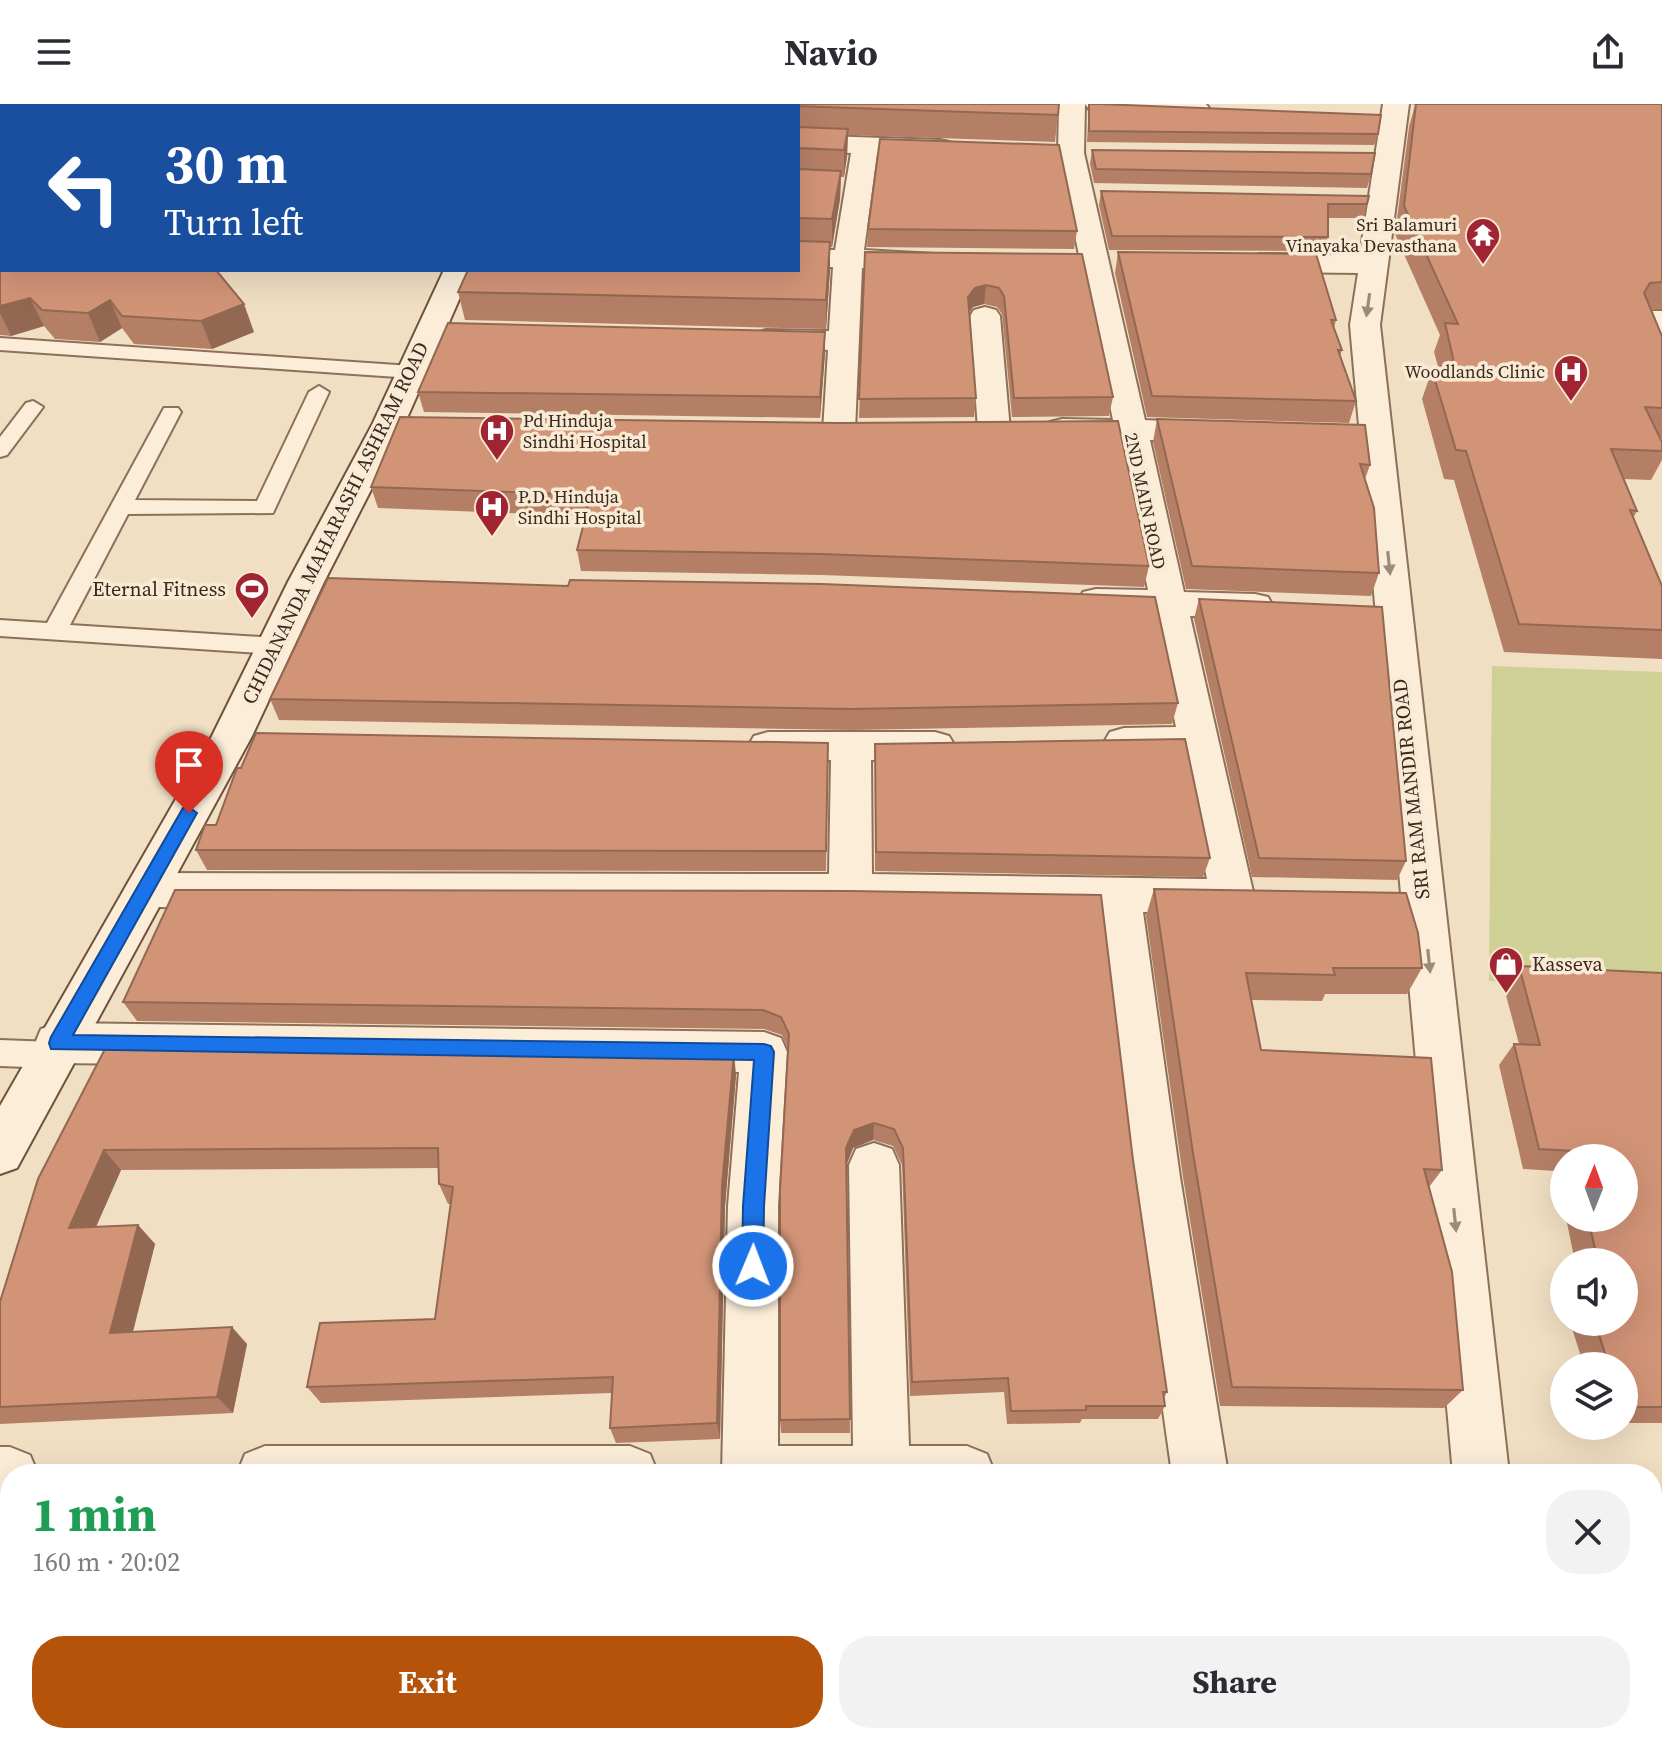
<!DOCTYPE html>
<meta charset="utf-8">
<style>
:root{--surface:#fff;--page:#f2f2f3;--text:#2b2b33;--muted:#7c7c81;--accent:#b45309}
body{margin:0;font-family:"Source Serif 4",serif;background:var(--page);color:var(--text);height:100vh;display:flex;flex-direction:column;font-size:30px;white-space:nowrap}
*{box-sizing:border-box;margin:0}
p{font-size:26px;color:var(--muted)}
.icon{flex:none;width:44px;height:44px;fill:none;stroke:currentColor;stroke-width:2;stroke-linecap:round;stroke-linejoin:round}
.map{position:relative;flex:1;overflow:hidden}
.side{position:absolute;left:0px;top:1360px;width:1662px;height:280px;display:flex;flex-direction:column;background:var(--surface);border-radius:32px 32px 0 0;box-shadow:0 8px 32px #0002}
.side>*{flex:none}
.top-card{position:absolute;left:0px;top:0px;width:800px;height:168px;box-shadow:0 8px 32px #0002;background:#1a4fa0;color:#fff;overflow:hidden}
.needle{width:52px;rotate:1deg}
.controls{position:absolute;left:1550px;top:1040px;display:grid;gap:16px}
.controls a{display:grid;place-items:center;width:88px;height:88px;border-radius:50%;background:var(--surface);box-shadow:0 8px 32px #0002;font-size:40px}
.pin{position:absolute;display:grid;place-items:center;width:68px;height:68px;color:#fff;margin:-82px -34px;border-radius:50% 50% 50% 0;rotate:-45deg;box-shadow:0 0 8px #0007}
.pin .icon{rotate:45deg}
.me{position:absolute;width:88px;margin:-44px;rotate:1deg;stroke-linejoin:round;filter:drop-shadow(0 0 6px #0008)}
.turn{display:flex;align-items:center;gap:28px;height:168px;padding:0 32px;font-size:36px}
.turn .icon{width:104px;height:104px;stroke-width:2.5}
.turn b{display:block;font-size:56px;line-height:68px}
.round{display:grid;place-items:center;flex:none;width:84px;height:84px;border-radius:32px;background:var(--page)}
.summary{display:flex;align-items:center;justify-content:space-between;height:136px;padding:0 32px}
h1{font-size:48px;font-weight:700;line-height:60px;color:#1e9e55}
.button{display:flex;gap:16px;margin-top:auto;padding:16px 32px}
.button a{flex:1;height:92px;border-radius:32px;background:var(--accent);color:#fff;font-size:32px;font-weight:700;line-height:92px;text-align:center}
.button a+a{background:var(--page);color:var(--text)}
header{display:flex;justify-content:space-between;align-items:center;height:104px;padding:0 32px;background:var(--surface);font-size:36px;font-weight:700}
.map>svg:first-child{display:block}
.green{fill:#cfd096}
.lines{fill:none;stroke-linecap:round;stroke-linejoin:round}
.lane-casing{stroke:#8d7059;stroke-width:4}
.street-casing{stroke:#8d7059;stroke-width:4}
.secondary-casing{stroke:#6f513c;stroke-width:4}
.lane{fill:#fbedd8;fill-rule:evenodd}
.street{fill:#fbedd8;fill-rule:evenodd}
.secondary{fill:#fbedd8;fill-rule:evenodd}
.wall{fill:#b57f66}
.shaded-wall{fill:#936853}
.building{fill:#d29477;stroke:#936853;stroke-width:2}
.oneway{fill:#9c8b7b}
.route{fill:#1a73e8;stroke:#114b97;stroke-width:2}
.labels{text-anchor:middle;stroke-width:7;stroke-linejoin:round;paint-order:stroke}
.far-poi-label{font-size:18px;fill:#3c291e;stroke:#f8ead4;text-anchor:end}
.far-street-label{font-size:18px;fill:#3c291e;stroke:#f8ead4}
.street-label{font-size:20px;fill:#3c291e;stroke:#f8ead4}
.poi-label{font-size:20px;fill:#3c291e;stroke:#f8ead4;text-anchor:end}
</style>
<header><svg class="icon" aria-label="menu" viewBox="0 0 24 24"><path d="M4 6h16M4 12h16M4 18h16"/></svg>Navio<svg class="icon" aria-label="share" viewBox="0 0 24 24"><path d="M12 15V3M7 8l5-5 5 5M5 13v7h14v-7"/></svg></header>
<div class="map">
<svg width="1662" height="1640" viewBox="0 0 1662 1640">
<rect width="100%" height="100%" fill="#f1dfc3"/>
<path class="green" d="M1492 562 1662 568V882L1489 877Z"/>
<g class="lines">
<g class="lane-casing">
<g id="lane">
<path d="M0 234 412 262 422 268 412 274 0 246Z"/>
<path d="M319 282 329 288 273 409 128 410 70 521 276 534 284 536 288 542 284 548 276 550 0 532V516L47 519 164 304H178L181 308 135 396 257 397 309 288Z"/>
<path d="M33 297 43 303 7 351 0 353V333L26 299Z"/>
<path d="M0 936 53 938 64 942 68 951 64 960 53 964 0 962Z"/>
<path d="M1652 1408 1662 1409V1445L1652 1444Z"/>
</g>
</g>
<g class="street-casing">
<g id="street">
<path d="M1059 0H1085L1084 49 1145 316 1225 320 1229 327 1225 334 1213 337 1150 336 1184 488 1255 490 1268 493 1273 502 1268 511 1255 514 1190 512 1254 792 1247 804C1233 809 1225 805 1212 809L1143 808 1180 1073 1228 1370H1172L1130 1073 1099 807 146 803 131 798 124 786 131 774 146 769 829 770 831 656H768L754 652 748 642 754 632 768 628H935L949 632 955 642 949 652 935 656H871L872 770 1207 775 1182 652H1124L1110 648 1104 638 1110 628 1124 624 1176 623 1153 511 1096 509 1083 506 1078 497 1083 488 1096 485 1148 486 1117 336 1050 332 1046 325 1050 318 1062 315 1113 316 1058 49Z"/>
<path d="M1085 0H1206L1209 4 1205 9 1196 12 1098 8 1089 5Z"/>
<path d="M1383 0H1409L1380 221 1509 1370H1453L1350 221 1358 169 1260 168 1250 165 1246 159 1250 153 1260 150 1360 151Z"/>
<path d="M798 31 940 36 949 38 953 44 949 50 940 52 877 50 864 146 934 150 938 156 934 162 862 164 855 327 851 334 839 337 827 334 823 327 828 246 755 241 751 235 755 229 766 226 829 227 833 163H798V145L835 146 851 49 798 47Z"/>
<path d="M985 203 996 206 1000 212 1010 326 1006 333 994 336 982 333 978 326 970 212 974 206Z"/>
<path d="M1648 207H1662V263L1651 261 1633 216 1637 210Z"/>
<path d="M58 919 764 928 781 934 787 948 778 1102V1342H853L849 1061 856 1045 874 1039 892 1045 899 1061 909 1342H967L987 1350 995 1370H722L728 1102 739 968 58 959 41 953 35 939 41 925Z"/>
<path d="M265 1342H630L650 1350 658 1370H237L245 1350Z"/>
<path d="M0 1343H10L30 1351 38 1370H10V1399H0Z"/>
<path d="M351 1630H413L411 1640H349Z"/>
<rect x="1463" y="1630" width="62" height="10"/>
</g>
</g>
<g class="secondary-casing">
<path id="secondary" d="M444 166H472L404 321 324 478 252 632 17 1064 0 1070V1002L212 632 288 478 372 321Z"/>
</g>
<use href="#lane" class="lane"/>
<use href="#street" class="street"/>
<use href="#secondary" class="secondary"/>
</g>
<g class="wall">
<path d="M0 0H1059L1055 38 848 31 847 52 844 73H841L840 95 832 143H830V166L826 225 465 216 458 188 798 166V2H2L254 228 212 245 134 240 122 224 100 238 55 235 44 222 11 232 0 231Z"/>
<path d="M1089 0 1378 30 1374 41 1087 38Z"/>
<path d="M1411 0H1662V205L1651 206 1662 232V334H1660L1662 338V356L1651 376 1624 375 1637 407 1633 414 1662 482V555L1504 548 1454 376 1444 375 1422 295 1432 266H1439L1434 248 1440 231 1395 130 1409 23 1415 1Z"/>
<path d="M1092 46 1371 70 1367 84 1094 79 1090 60Z"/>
<path d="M1101 87 1367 100 1363 114H1328V133L1324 147 1109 146 1099 101Z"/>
<path d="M868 125 1077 127 1074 145 867 143Z"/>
<path d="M865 148 1082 150 1113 293 1109 312 1012 313 1002 210 997 203 984 200 973 203 970 208 976 294 974 313 859 314Z"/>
<path d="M1118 148 1336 216 1334 224 1342 246 1340 252 1356 297 1349 319 1147 313 1115 169Z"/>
<path d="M825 228V249L820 314 424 308 418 288Z"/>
<path d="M1157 315 1370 361 1365 375 1379 469 1371 492 1186 485 1153 338Z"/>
<path d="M839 319 1149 462 1144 483 822 471 581 467 577 446 586 412 378 404 371 383Z"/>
<path d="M568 482 1178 599 1172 620 851 626 279 616 270 595Z"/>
<path d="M1199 495 1406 757 1397 776 1252 773 1194 515Z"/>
<path d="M828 639 826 767 207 766 196 746Z"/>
<path d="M875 640 1210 754 1203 773 875 767Z"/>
<path d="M1154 785 1422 864 1407 890H1325L1322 897 1251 896 1261 946 1442 1066 1429 1083 1463 1286 1444 1304 1220 1302 1183 1073 1146 812Z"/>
<path d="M850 787 1133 1056 1167 1288 1164 1294 1165 1302 1158 1315H1082L1080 1319 1007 1320 1004 1288 910 1292 902 1061 893 1042 873 1036 853 1044 847 1060 850 1329H781L780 1316 788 945 782 931 764 925 137 917 123 898Z"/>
<path d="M1519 862 1662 869V1319H1624V1262H1584L1570 1218H1624V1158H1575L1566 1114H1624V1054H1564V1105L1556 1067 1523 1065 1499 961 1514 940H1519L1504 884Z"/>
<path d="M107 941 736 971 725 1102 720 1335 616 1339 610 1324 612 1289 321 1299 307 1283 435 1215 451 1100H448L439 1080 438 1064 121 1066 96 1123 138 1121 155 1140 133 1228 247 1240 233 1309 0 1320V1198Z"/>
<path d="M992 1630H1072L1071 1640H990Z"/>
<path d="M1147 1630H1406L1408 1640H1149Z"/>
</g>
<g class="shaded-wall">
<path d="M848 25 847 52 844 73V46Z"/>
<path d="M841 67 840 95 832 143V115Z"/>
<path d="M830 138V166L826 225V196Z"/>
<path d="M986 181 984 200 973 203 967 212 968 193 975 184Z"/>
<path d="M30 194 44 222 11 232 0 209V202Z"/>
<path d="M110 196 122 224 100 238 88 209Z"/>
<path d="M244 200 254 228 212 245 201 217Z"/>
<path d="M825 228V249L820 314V293Z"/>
<path d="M734 949 736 971 725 1102 720 1335 717 1319 722 1082Z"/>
<path d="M874 1019 873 1036 853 1044 846 1061V1044L854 1026Z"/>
<path d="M104 1046 121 1066 87 1143 69 1124Z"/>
<path d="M138 1121 155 1140 128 1246 110 1229Z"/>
<path d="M232 1223 247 1240 233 1309 217 1293Z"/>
<path d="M10 1572V1630H25L22 1640H0V1598Z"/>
<path d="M316 1630H346L344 1640H314Z"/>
<path d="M605 1630H618L617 1640H604Z"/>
</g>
<g class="building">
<path d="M0 0H1059L1058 11 795 2H2V166H216L244 200 201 217 122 212 110 196 88 209 42 206 30 194 0 202Z"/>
<path d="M1089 0H1099L1381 11 1378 30 1089 27Z"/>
<path d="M1416 0H1662V178L1650 179 1644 189 1662 232V304L1645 303 1662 338V347L1611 345 1637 407 1630 406 1662 482V526L1519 520 1466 347 1456 346 1432 266 1456 267 1445 219 1458 220 1404 102Z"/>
<path d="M798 23 848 25 844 46 798 44Z"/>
<path d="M880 35 1059 41 1077 127 868 125Z"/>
<path d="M1092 46 1375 49 1371 70 1096 65Z"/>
<path d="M798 65 841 67 832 115 798 114Z"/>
<path d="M1101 87 1369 92 1367 100H1328V133L1112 132Z"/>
<path d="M798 137 830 138 826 196 458 188 468 166H798Z"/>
<path d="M865 148 1082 150 1113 293 1014 294 1004 192 999 184 986 181 975 184 968 193 976 294 859 295Z"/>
<path d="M1118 148 1316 150 1336 216H1331L1342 246H1338L1356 297 1152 292Z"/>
<path d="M448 219 825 228 820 293 418 288Z"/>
<path d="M400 313 839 319 1118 317 1149 462 822 450 577 446 591 391 371 383Z"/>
<path d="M1157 315 1365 321 1370 361 1360 360 1374 404 1379 469 1192 462Z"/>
<path d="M328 474 568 482 570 476 822 480 1155 493 1178 599 851 605 270 595Z"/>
<path d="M1199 495 1382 503 1406 757 1259 754Z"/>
<path d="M256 629 828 639 826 747 196 746 205 721H216L237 664H241Z"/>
<path d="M1185 635 1210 754 876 748 875 640Z"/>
<path d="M1154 785 1406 789 1418 829 1422 864H1333L1335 871 1246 869 1261 946 1431 954 1442 1066 1424 1065 1452 1168 1463 1286 1232 1283 1193 1049Z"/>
<path d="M175 786 850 787 1101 791 1133 1056 1167 1288H1163L1165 1302H1086V1306L1011 1307 1008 1274 912 1278 903 1044 894 1025 874 1019 854 1026 846 1044 850 1315 780 1316V1086L789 930 781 913 763 906 123 898Z"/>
<path d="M1519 862 1662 869V1303H1624V1262H1609L1595 1218H1624V1158H1598L1588 1114H1624V1054H1575L1574 1047 1539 1045 1514 940 1540 941Z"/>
<path d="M107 941 734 949 722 1082 717 1319 610 1324 613 1273 307 1283 320 1219 435 1215 453 1083 439 1080 438 1044 104 1046 69 1124 138 1121 110 1229 232 1223 217 1293 0 1303V1198L38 1075Z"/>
<path d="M0 1485H10V1572L0 1598Z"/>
<path d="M86 1630H316L314 1640H83Z"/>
<path d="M397 1630H605L604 1640H395Z"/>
<path d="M683 1630H925L926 1640H682Z"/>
<path d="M996 1630H1072L1071 1640H994Z"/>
<path d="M1167 1630H1406L1408 1640H1169Z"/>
</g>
<defs><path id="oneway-solid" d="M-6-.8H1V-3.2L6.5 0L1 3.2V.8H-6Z" transform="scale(2)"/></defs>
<g class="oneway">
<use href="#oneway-solid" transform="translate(1368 201) rotate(98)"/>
<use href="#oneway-solid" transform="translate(1389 459) rotate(84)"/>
<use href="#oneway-solid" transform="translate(1429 857) rotate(84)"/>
<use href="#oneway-solid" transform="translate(1455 1116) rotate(84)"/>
</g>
<path class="route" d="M189 703 197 709 73 931 764 940 771 942 774 948 764 1102 763 1162 760 1169 753 1172 745 1169 742 1162 743 1102 754 956 51 945 49 939 51 933 183 704Z"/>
<defs>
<g id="temple-pin" transform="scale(1.8)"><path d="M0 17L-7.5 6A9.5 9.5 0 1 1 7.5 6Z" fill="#a02431" stroke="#f8ead4"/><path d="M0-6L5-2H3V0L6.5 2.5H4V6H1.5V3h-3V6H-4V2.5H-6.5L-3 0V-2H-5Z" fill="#fff"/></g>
<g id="hospital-pin" transform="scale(1.8)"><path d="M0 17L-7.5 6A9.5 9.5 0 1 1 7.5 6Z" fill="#a02431" stroke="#f8ead4"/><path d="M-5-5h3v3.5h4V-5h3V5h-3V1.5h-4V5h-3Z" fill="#fff"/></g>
<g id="stadium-pin" transform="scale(1.8)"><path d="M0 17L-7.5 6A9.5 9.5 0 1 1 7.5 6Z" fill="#a02431" stroke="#f8ead4"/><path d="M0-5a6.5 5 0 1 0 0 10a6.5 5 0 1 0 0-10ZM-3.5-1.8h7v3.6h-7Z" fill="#fff"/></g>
<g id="shop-pin" transform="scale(1.8)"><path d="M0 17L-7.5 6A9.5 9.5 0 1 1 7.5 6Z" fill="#a02431" stroke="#f8ead4"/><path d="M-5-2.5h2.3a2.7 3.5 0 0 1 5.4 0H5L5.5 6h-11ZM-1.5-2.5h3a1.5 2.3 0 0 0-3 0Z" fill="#fff"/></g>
</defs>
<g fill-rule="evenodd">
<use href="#temple-pin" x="1483" y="131"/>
<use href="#hospital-pin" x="1571" y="268"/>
<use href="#hospital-pin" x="497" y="327"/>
<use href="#hospital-pin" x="492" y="403"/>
<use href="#stadium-pin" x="252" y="485"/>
<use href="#shop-pin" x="1506" y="860"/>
</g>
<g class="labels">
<g class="far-poi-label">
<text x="1457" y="127">Sri Balamuri<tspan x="1457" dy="21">Vinayaka Devasthana</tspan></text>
<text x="1545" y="274">Woodlands Clinic</text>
<text x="523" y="323" text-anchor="start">Pd Hinduja<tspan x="523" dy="21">Sindhi Hospital</tspan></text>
<text x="518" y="399" text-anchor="start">P.D. Hinduja<tspan x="518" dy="21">Sindhi Hospital</tspan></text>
</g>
<g class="far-street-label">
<text transform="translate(1145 397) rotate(78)" y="6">2ND MAIN ROAD</text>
</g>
<g class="street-label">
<text transform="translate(335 419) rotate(-64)" y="7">CHIDANANDA MAHARASHI ASHRAM ROAD</text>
<text transform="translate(1411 685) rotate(-96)" y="7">SRI RAM MANDIR ROAD</text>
</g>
<g class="poi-label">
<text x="226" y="492">Eternal Fitness</text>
<text x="1532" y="867" text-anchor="start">Kasseva</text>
</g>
</g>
</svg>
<div class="controls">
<a><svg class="needle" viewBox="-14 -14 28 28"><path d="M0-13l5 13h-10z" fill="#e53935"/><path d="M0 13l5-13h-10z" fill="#7c7c81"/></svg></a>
<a><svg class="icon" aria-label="sound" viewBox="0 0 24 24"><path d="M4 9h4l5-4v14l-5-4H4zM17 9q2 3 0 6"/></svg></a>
<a><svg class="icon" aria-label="layers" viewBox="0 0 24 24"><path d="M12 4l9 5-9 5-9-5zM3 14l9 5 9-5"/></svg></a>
</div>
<div class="pin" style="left:189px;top:709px;background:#d93025"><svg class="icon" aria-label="arrive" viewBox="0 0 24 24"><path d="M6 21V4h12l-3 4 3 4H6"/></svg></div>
<svg class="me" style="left:753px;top:1162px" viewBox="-20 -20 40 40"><circle r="17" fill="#1a73e8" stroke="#fff" stroke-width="3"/><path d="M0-11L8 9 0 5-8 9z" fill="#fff"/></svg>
<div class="top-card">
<div class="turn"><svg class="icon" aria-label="left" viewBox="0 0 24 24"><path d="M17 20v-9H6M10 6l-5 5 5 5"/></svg><div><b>30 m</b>Turn left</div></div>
</div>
<section class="side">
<div class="summary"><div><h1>1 min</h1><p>160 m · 20:02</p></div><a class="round"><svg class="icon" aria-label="close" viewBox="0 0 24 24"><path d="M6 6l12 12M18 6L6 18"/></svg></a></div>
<div class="button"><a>Exit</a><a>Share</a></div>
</section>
</div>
